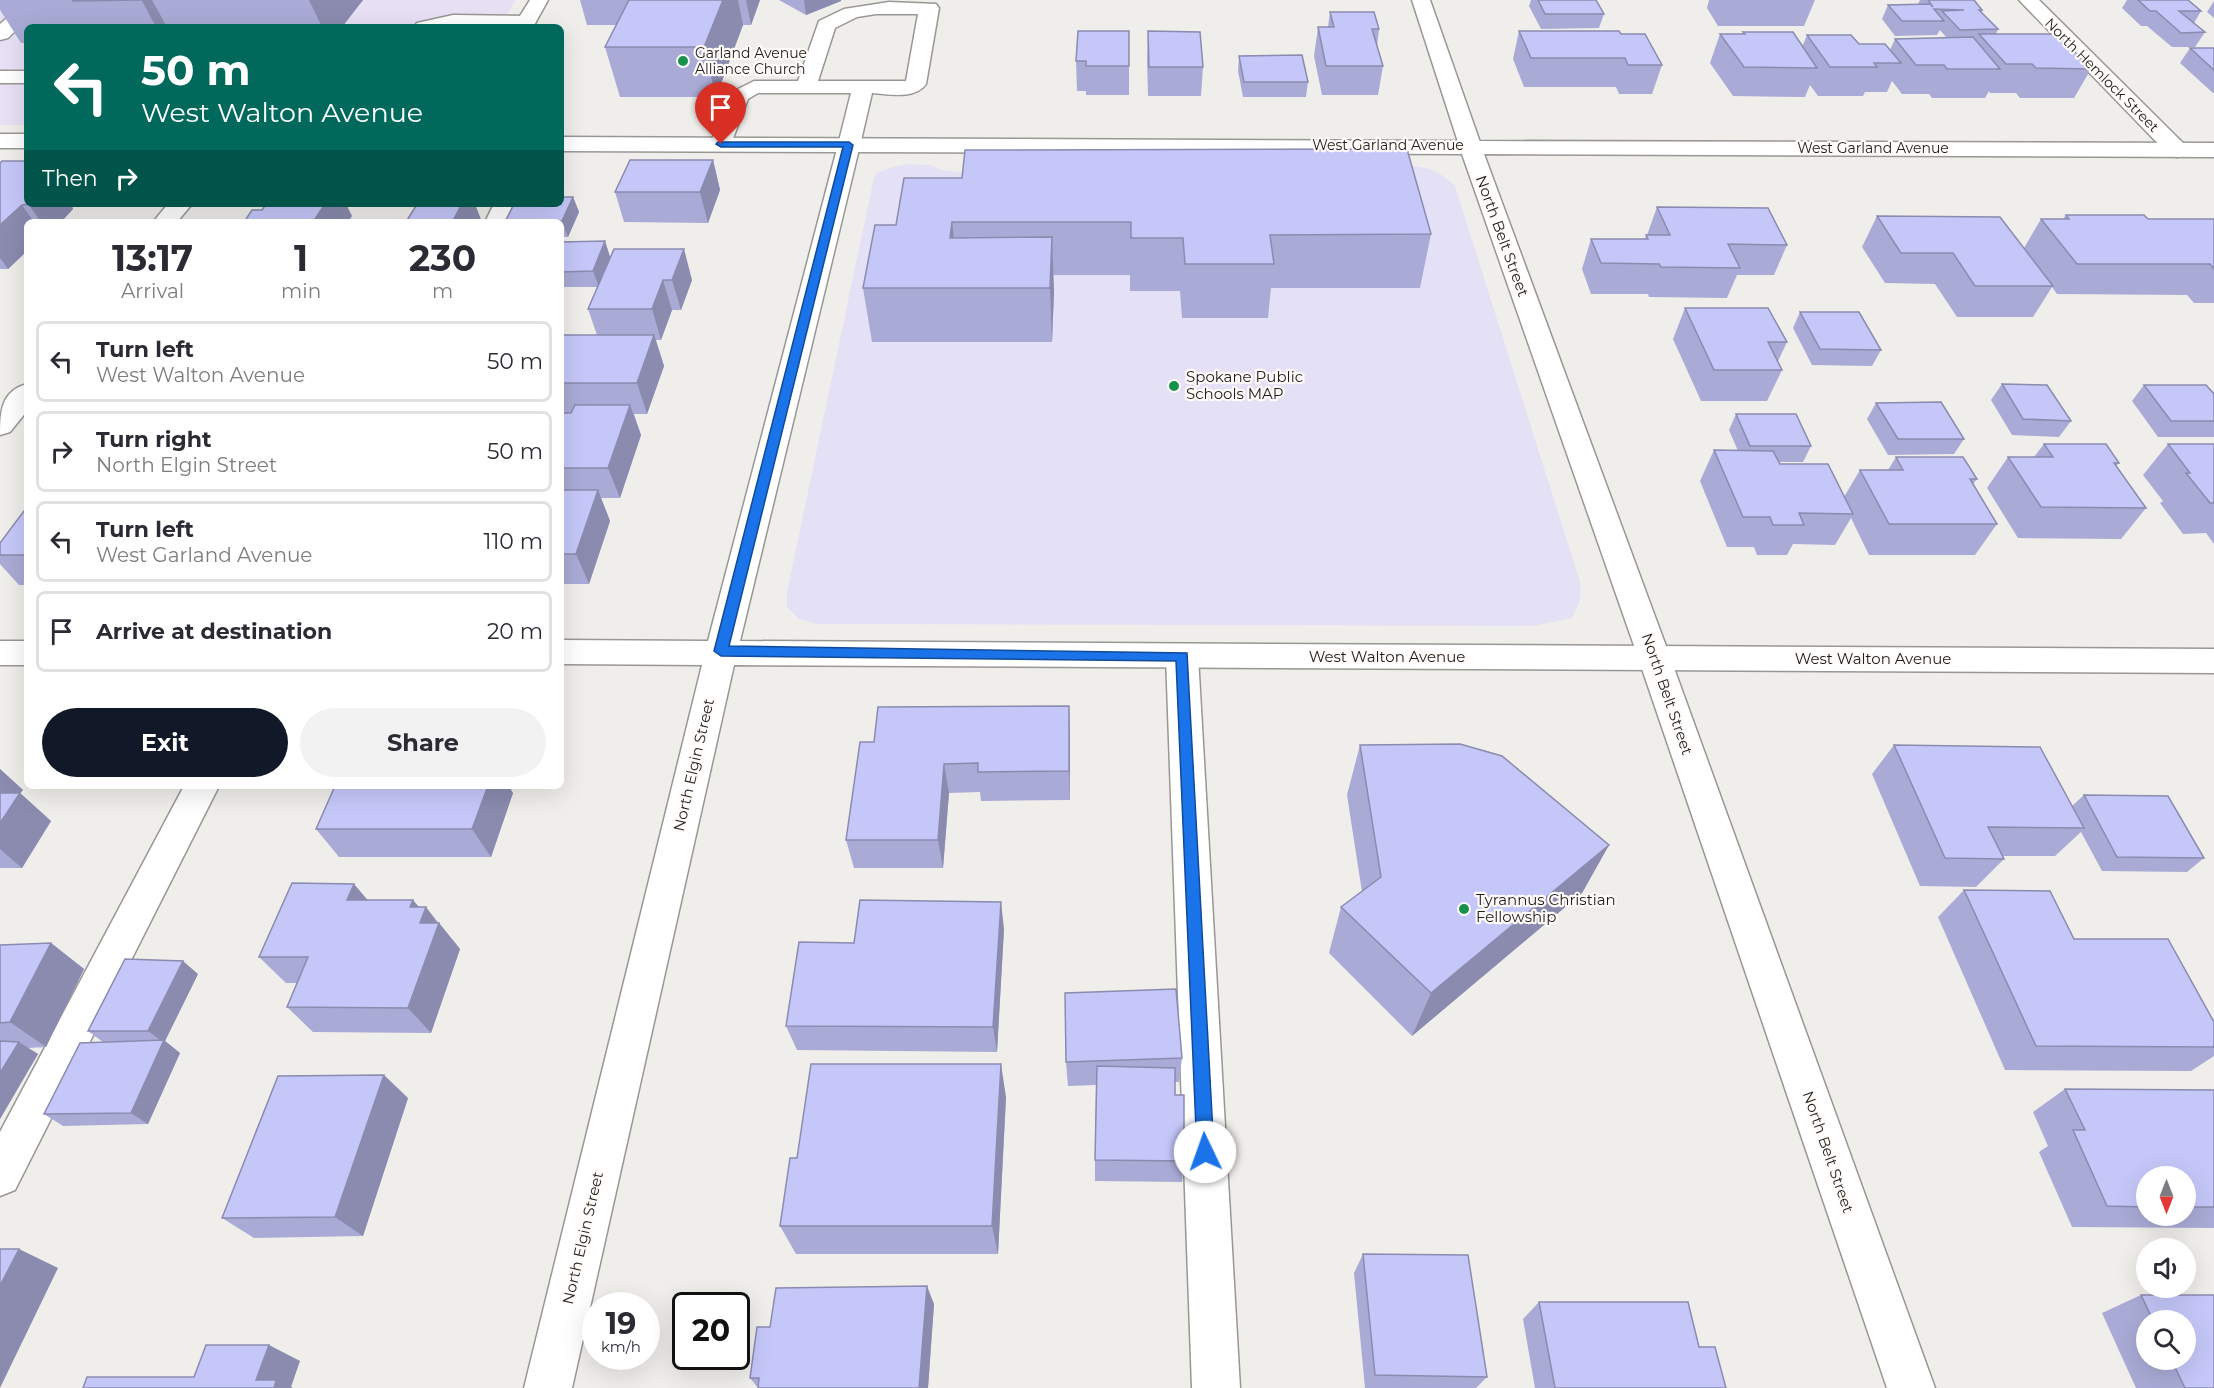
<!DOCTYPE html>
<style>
:root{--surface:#fff;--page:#f2f2f3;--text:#2b2b33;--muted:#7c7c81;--line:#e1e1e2;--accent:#111827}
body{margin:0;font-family:Montserrat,sans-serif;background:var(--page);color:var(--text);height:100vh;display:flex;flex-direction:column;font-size:22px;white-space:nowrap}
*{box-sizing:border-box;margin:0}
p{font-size:20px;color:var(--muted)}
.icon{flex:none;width:33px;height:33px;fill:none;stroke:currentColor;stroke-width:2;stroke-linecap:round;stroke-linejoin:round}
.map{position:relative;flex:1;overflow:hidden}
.details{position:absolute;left:24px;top:219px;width:540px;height:570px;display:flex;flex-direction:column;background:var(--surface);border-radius:9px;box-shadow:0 6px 24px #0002}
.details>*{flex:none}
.guide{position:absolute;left:24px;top:24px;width:540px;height:183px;border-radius:9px;box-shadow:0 6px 24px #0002;background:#00695c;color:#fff;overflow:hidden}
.needle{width:39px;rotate:180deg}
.buttons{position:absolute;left:2136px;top:1166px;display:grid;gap:12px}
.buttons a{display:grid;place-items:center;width:60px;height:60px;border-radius:50%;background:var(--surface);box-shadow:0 6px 24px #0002;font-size:30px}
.speed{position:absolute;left:582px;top:1292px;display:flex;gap:12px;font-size:30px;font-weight:700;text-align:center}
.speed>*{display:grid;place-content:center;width:78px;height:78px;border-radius:50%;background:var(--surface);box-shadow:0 6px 24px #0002;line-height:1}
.speed small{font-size:15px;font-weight:400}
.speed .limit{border:3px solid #111;border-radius:9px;background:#fff;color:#111}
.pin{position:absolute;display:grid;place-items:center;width:51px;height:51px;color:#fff;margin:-62px -26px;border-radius:50% 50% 50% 0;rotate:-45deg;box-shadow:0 0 6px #0007}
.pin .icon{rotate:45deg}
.me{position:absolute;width:66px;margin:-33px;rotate:357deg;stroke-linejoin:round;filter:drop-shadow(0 0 4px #0008)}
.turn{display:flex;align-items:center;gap:21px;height:126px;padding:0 18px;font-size:27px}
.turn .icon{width:78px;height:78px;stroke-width:2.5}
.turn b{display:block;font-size:42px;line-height:51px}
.then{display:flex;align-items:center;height:57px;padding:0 18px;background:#0003;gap:12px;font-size:22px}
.eta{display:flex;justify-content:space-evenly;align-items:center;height:102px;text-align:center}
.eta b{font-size:36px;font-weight:700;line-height:42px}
.button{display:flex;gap:12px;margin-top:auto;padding:12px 18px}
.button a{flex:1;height:69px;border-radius:36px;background:var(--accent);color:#fff;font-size:24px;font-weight:700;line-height:69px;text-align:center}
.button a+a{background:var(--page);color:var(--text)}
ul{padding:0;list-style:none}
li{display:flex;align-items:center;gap:18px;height:81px;margin:0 12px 9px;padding:0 6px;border:3px solid var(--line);border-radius:9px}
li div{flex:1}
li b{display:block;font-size:22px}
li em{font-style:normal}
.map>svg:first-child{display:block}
.commercial{fill:#e8e0f5}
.education{fill:#e4e1f7}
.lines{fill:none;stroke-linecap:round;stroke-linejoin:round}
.lane-casing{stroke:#999794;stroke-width:3}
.street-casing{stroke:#999794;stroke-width:3}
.secondary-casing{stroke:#999794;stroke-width:3}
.lane{fill:#fff;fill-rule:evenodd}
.street{fill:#fff;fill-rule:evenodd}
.secondary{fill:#fff;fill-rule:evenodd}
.wall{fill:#a9abd6;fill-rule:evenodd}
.shaded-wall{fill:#8a8bae}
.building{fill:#c5c7f9;stroke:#8a8bae;stroke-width:1.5}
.route{fill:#1a73e8;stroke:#114b97;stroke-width:1.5}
.poi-dot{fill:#18914c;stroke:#fefbf8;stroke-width:2}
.labels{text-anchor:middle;stroke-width:4.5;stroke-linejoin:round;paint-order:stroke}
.far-poi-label{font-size:14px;fill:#1e1d1c;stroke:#fefbf8;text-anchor:start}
.far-street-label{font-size:14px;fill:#1e1d1c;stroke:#fefbf8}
.street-label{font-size:15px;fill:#1e1d1c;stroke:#fefbf8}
.poi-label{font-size:15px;fill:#1e1d1c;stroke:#fefbf8;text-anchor:start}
</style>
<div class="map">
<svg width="2214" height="1388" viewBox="0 0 2214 1388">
<rect width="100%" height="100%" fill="#f0eeeb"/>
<path class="commercial" d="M0 0H516L499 27H27V125H0Z"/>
<path class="education" d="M908 164 931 165 942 170 963 173 1153 165 1414 166 1430 169 1442 175 1455 186 1581 585 1580 600 1572 618 1533 626 817 624 799 619 787 607V592L873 182 876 173 893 167Z"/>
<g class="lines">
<g class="lane-casing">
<g id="lane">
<path d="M27 0H47L8 38 0 40V24Z"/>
<path d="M889 2 936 4 939 8 926 84C915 100 888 94 872 93L860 145 857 150 849 152 841 150 838 145 851 93H758L748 99 729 149 721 151 713 149 710 144 732 92 754 81H798L819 21 844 9ZM876 14H918L906 81H818L835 28 857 17Z"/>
<path d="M453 15 526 16 533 18 536 22 529 27H414L417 23Z"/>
<rect x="0" y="71" width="27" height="12"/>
<path d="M494 204H518L509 222H485Z"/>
<path d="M1182 644 1193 647 1198 656 1240 1388H1192L1166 656 1171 647Z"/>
<path d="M184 786H219L15 1190 0 1196V1132Z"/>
</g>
</g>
<g class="street-casing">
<g id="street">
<path d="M530 0H548L533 27H513Z"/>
<path d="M1412 0H1430L1481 145 1478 150 1470 152 1462 150 1459 145Z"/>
<path d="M2019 0H2039L2185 145 2188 150 2185 155 2177 157 2169 155Z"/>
<path d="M849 138 857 140 860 145 740 641 2214 649V673L734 665 572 1388H524L702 665 561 664V640L708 641 838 145 841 140Z"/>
<path d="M168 204H192L177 222H153Z"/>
<path d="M27 384V411L10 432 0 435C0 412 1 391 27 384Z"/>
<rect x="0" y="641" width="27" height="24"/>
</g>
</g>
<g class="secondary-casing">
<g id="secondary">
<rect x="0" y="134" width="27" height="14"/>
<path d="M561 137 1462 141 1470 138 1478 141 2214 143V157L1484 154 1670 657 1935 1388H1887L1638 657 1462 154 561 151Z"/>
</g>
</g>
<use href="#lane" class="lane"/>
<use href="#street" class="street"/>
<use href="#secondary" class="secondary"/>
</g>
<g class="wall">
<path d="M0 0H363L342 27H27V43H21L0 10Z"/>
<path d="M580 0H760L751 25H743L716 97H620L605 47 616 25H587Z"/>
<path d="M779 0H841V1L806 15Z"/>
<path d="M1531 0H1596L1604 14 1599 28 1541 29 1529 6Z"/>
<path d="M1709 0H1815L1804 26H1718L1707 8Z"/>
<path d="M1920 0H1974L1982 10 1981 12 1998 29 1996 34 2091 69 2074 98H2020L2016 93H1990L1989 91 1985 98H1932L1929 94H1902L1892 81 1887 92H1865L1863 96H1818L1810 85 1805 97 1733 96 1710 63 1720 34H1742L1743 32 1802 47 1807 35 1890 50 1895 39 1947 38 1940 30 1937 35 1895 36 1882 19 1888 5 1918 4Z"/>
<path d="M2127 0H2188L2201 11 2194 23 2205 32 2195 47H2172L2147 26H2141L2122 8Z"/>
<path d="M2214 1V18L2207 12Z"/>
<path d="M1330 12 1379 29 1377 46 1383 66 1378 95H1322L1314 56 1318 27H1328Z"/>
<path d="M1078 31 1129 66V95H1086V91H1077L1076 61Z"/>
<path d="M1148 31 1203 67 1201 96H1148L1147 60Z"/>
<path d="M1519 31 1621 34 1662 65 1652 94H1619L1616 87H1524L1513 59Z"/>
<path d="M2190 48H2214V93H2213L2180 63Z"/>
<path d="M1239 56 1308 82 1306 97H1243L1238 71Z"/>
<path d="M713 160 720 190 708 223 624 222 615 192Z"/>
<path d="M0 163 71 204 73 209 61 222H27V251L8 269H0Z"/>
<path d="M904 178 1431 234 1420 288H1271L1268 318H1182L1180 291H1130V275H1053L1054 291 1052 342H872L863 288 896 225Z"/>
<path d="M573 197 579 212 568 237H561V222H505Z"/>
<path d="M1657 207 1787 245 1774 275H1737L1727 298 1649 297 1648 294H1591L1582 269 1591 239H1645L1646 235H1647Z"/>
<path d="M2066 215 2148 219H2214V303H2194L2187 295 2057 294 2052 287 2033 317H1957L1935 284 1885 283 1862 247 1877 216 2024 248 2041 219H2063Z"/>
<path d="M605 241 610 257 606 269 692 280 681 310H672L661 340H656L664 366 647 414H634L641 435 620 498H601L610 521 589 584H561V335H597L588 309 598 287H561V242Z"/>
<path d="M1685 308 1787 342 1778 361 1782 370 1767 401H1701L1673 339Z"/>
<path d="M1800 312 1881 350 1872 366 1812 365 1793 328Z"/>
<path d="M2002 384 2071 421 2059 437 2012 435 1991 400Z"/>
<path d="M2144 385 2214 394V437H2158L2132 401Z"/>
<path d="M1876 403 1964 439 1954 454 1888 455 1867 419Z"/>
<path d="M1736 414 1811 446 1803 462H1779L1780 464 1844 497 1860 470H1888L1896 457 1977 479 1973 484 1997 524 1975 555H1869L1851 518 1835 545 1793 544 1787 555H1757L1754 547H1727L1700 481 1714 450 1738 451 1729 430Z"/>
<path d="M2044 444 2119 463 2116 466 2146 508 2121 539 2018 538 1987 488 2008 457H2034Z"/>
<path d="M2168 444H2214V544L2206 533 2183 534 2160 503 2163 501 2143 475Z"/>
<path d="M27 507V585H19L0 564V543Z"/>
<path d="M1070 735V800L981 801 980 792 949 793 943 868H854L846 840 874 742Z"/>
<path d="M1360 745 1609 845 1582 893 1412 1036 1329 953 1341 907 1362 892 1347 795Z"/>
<path d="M1894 745 2072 806 2084 795 2204 858 2187 872 2102 871 2081 832 2055 856H2002L2004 859 1976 887 1920 886 1872 774Z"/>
<path d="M0 769 23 790 20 793 51 821 22 868H0Z"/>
<path d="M513 793 491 857H339L316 829Z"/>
<path d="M1964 890 2074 939 2214 1022V1056L2191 1071 2005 1070 1938 917Z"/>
<path d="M367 900 419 907 438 923H439L460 949 431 1033 313 1032 287 1007 297 983H286L259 957Z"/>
<path d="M1004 929 997 1052 797 1050 786 1026 854 943Z"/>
<path d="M51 943 84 969 46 1047 28 1048 38 1054 0 1119V945Z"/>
<path d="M198 974 165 1041 180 1053 148 1124 63 1126 44 1114 103 1042 88 1031Z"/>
<path d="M1182 1058 1179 1082H1175V1095L1184 1161 1182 1182 1095 1181V1160L1096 1085 1068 1086 1066 1062Z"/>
<path d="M2065 1089 2214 1090V1228L2072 1227 2039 1152 2048 1146 2033 1112ZM2146 1176H2186V1215H2146Z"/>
<path d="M1006 1097 998 1254H796L780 1226 797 1158Z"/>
<path d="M408 1098 363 1236 254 1238 222 1218Z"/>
<path d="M1363 1254 1487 1377 1476 1388H1365L1354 1273Z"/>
<path d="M2141 1295H2214V1388H2136L2102 1313ZM2146 1320H2186V1359H2146Z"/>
<path d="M1539 1302 1699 1347 1726 1388H1535L1523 1319Z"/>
<path d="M934 1304 928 1388H758L750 1378 770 1327Z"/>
</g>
<g class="shaded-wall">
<path d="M142 0H152L167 27H156L142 1Z"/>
<path d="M309 0H363L342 27H322Z"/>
<path d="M723 0H738L743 25 716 97 704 47Z"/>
<path d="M746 0H760L751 25Z"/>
<path d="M804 0H841V1L806 15Z"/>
<path d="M713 160 720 190 708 223 700 192Z"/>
<path d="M573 197 579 212 568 237 562 221Z"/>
<path d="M29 204H71L73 209 61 222H41L29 205Z"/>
<path d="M325 204H346L352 216 348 222H313Z"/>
<path d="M462 204H475L482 222H452Z"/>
<path d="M22 205 34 222H27V251L8 269 0 258V225Z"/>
<path d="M952 222 958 275 950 238Z"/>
<path d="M1052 237 1054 291 1052 342 1050 288Z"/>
<path d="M605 241 610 257 599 287 593 271Z"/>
<path d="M684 249 692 280 681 310 672 280Z"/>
<path d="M663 280 672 310 661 340 652 309Z"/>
<path d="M654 335 664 366 647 414 637 383Z"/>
<path d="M630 405 641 435 620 498 608 468Z"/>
<path d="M598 490 610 521 589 584 576 554Z"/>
<path d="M1069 706 1070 735V800L1069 771Z"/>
<path d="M944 764 949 793 943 868 938 840Z"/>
<path d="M0 769 23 790 20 793 51 821 22 868 0 849Z"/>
<path d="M488 786H509L513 793 491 857 472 829Z"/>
<path d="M1609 845 1582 893 1412 1036 1431 993Z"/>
<path d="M354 884 377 911 347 900Z"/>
<path d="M413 900 424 913 426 907 439 924V923L460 949 431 1033 408 1008 420 923 410 907Z"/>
<path d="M1001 902 1004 929 997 1052 993 1027Z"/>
<path d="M51 943 84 969 46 1047 10 1022Z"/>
<path d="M183 961 198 974 165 1041 180 1053 148 1124 131 1113 163 1042 148 1031Z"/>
<path d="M19 1042 38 1054 0 1119V1073Z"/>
<path d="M1001 1064 1006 1097 998 1254 992 1226Z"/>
<path d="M384 1075 408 1098 363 1236 335 1217Z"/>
<path d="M19 1249 58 1268 0 1388V1286Z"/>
<path d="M927 1286 934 1304 928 1388H919Z"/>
<path d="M269 1345 300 1361 291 1387 293 1388H273L256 1380Z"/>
</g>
<g class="building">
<path d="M74 0H142L73 1Z"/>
<path d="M629 0H723L704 47H605Z"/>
<path d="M1538 0H1596L1604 14H1545Z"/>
<path d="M1928 0H1974L1982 10H1979L1998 29 1960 30 1942 11 1964 10 1934 9 1944 21H1902L1888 5 1930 4 1933 7Z"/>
<path d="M2138 0H2188L2201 11H2179L2205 32 2181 33 2156 11H2150Z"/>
<path d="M1330 12H1374L1379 29H1372L1383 66H1326L1318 27H1334Z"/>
<path d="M1078 31H1129V66H1086V61H1076Z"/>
<path d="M1148 31 1200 32 1203 67H1149Z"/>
<path d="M1519 31H1619L1621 34H1645L1662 65H1628L1625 58H1531Z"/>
<path d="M1743 32H1793L1817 68 1744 67 1720 34H1745Z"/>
<path d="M1979 34H2058L2091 69 2036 68 2032 64H2006Z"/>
<path d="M1807 35H1851L1859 44H1885L1901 63H1874L1877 67H1830Z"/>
<path d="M1973 37 2000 69H1947L1944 65H1916L1895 39Z"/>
<path d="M2190 48H2214V70Z"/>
<path d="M1302 55 1308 82H1244L1239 56Z"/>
<path d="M1407 149 1431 234 1270 235 1274 264H1185L1183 238H1131V222H952L950 238 1052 237 1050 288H863L875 225H896L904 178H962L965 150Z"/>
<path d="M630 160H713L700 192H615Z"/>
<path d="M2 161H27V204H29L22 205 0 225V163Z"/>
<path d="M561 197H573L562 221 505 222 514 204H561Z"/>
<path d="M266 204H325L313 222H244L252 210H262Z"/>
<path d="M417 204H462L452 222H406Z"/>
<path d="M1657 207 1768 208 1787 245 1728 244 1740 268 1661 267 1659 264 1601 263 1591 239H1648L1646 235H1670Z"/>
<path d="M2066 215H2144L2148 219H2214V269L2210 264H2077L2041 219H2069Z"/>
<path d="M1877 216 2000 217 2053 286H1975L1953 253H1901Z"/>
<path d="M605 241 593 271 561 272V242Z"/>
<path d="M614 249H684L672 280H663L652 309H588Z"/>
<path d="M1685 308H1768L1787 342H1768L1782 370H1714Z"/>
<path d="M1800 312H1859L1881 350 1820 349Z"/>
<path d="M561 335H654L637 383H561Z"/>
<path d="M2002 384 2047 385 2071 421 2023 419Z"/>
<path d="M2144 385H2206L2214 394V421H2171Z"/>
<path d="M1941 402 1964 439H1898L1876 403Z"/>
<path d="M575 405H630L608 468H561V413H571Z"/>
<path d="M1736 414H1796L1811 446H1750Z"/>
<path d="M2044 444H2106L2119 463H2114L2146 508 2041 507 2008 457H2053Z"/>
<path d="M2168 444H2214V503H2210L2186 473H2190Z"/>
<path d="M1714 450 1773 451 1780 464H1828L1853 514 1799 513 1804 525H1773L1770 517H1743Z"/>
<path d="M1896 457H1963L1977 479H1970L1997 524H1889L1860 470H1903Z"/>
<path d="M561 490H598L576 554H561Z"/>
<path d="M27 507V555H0V543Z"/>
<path d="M1069 706V771L978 772V763L944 764 938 840H846L860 742H874L878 707Z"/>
<path d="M1460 744 1502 756 1609 845 1431 993 1341 907 1381 877 1360 745Z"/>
<path d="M1894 745 2040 747 2084 828 1988 827 2004 859 1945 858Z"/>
<path d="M335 786H488L472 829H316Z"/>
<path d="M0 793H20L0 823Z"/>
<path d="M2084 795 2168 796 2204 858 2117 857Z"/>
<path d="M292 883 354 884 347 900H413L410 907H426L420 923H439L408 1008 287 1007 308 957H259Z"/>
<path d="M1964 890 2050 891 2074 939H2168L2214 1022V1047L2036 1046Z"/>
<path d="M860 900 1001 902 993 1027 786 1026 799 942 854 943Z"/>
<path d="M51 943 10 1022 0 1023V945Z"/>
<path d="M125 959 183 961 148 1031H88Z"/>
<path d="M1176 989 1182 1058 1066 1062 1065 993Z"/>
<path d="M164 1040 131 1113 44 1114 80 1043Z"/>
<path d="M0 1041 19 1042 0 1073Z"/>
<path d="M811 1064H1001L992 1226H780L790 1158H797Z"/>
<path d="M1097 1066 1175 1068V1095H1184V1161L1095 1160Z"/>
<path d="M384 1075 335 1217 222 1218 278 1076Z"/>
<path d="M2065 1089 2214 1090V1207H2186V1176H2146V1207L2107 1206 2073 1130H2085Z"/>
<path d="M0 1249H19L0 1286Z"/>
<path d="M1363 1254 1468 1255 1487 1377 1375 1375Z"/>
<path d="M927 1286 919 1388H758L759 1378H750L757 1327H770L776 1288Z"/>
<path d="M2141 1295H2214V1388H2185L2171 1359H2186V1320H2153Z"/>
<path d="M1539 1302H1688L1699 1347H1715L1726 1388H1555Z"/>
<path d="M206 1345H269L256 1380H276L274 1388H83L87 1377H194Z"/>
</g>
<path class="route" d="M718 142H849L853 145 729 646 1187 653 1214 1152 1211 1158 1205 1161 1199 1158 1197 1152 1176 661 721 656 714 651 843 147H721L716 144Z"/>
<g class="poi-dot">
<circle cx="683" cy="61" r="6"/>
<circle cx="1174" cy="386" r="6"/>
<circle cx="1464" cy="909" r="6"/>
</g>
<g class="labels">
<g class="far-poi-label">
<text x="695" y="58">Garland Avenue<tspan x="695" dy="16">Alliance Church</tspan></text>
</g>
<g class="far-street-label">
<text transform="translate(2102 75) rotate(45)" y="5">North Hemlock Street</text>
<text x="1388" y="150">West Garland Avenue</text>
<text x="1873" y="153">West Garland Avenue</text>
</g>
<g class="street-label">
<text transform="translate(1502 236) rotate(70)" y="5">North Belt Street</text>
<text x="1387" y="662">West Walton Avenue</text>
<text x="1873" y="664">West Walton Avenue</text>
<text transform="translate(1667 694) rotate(71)" y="5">North Belt Street</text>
<text transform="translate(694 765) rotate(-77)" y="5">North Elgin Street</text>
<text transform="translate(1828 1152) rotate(71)" y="5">North Belt Street</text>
<text transform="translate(583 1238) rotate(-77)" y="5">North Elgin Street</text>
</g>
<g class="poi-label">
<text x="1186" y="382">Spokane Public<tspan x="1186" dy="17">Schools MAP</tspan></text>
<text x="1476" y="905">Tyrannus Christian<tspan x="1476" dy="17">Fellowship</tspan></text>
</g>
</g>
</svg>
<div class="buttons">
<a><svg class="needle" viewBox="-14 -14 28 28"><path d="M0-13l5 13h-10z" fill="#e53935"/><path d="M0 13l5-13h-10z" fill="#7c7c81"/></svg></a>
<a><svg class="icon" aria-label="sound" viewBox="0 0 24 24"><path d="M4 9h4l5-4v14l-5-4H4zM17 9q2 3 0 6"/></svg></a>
<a><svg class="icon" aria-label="search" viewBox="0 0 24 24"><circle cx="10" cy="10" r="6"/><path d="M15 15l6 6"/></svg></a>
</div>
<div class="speed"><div>19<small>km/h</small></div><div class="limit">20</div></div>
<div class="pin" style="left:721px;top:144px;background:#d93025"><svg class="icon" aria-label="arrive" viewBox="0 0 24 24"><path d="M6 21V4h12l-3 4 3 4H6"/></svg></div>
<svg class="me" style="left:1205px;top:1152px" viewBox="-20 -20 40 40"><circle r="19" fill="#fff"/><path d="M0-13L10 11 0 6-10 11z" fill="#1a73e8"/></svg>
<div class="guide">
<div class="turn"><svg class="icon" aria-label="left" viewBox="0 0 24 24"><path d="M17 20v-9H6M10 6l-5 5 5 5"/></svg><div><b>50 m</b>West Walton Avenue</div></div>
<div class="then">Then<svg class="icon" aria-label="right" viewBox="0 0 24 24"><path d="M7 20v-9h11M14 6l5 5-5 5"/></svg></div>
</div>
<section class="details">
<div class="eta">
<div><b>13:17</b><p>Arrival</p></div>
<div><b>1</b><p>min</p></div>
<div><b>230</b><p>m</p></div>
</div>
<ul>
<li><svg class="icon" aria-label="left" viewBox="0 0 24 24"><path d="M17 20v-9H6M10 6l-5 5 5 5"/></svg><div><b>Turn left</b><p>West Walton Avenue</p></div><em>50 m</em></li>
<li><svg class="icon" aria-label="right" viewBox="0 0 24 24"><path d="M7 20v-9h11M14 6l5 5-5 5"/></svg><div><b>Turn right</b><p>North Elgin Street</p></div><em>50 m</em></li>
<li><svg class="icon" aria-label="left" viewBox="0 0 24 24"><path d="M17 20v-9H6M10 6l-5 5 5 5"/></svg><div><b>Turn left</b><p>West Garland Avenue</p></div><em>110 m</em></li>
<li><svg class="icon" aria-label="arrive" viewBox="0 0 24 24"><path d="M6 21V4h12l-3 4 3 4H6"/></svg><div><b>Arrive at destination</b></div><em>20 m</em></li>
</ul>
<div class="button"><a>Exit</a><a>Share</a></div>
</section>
</div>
